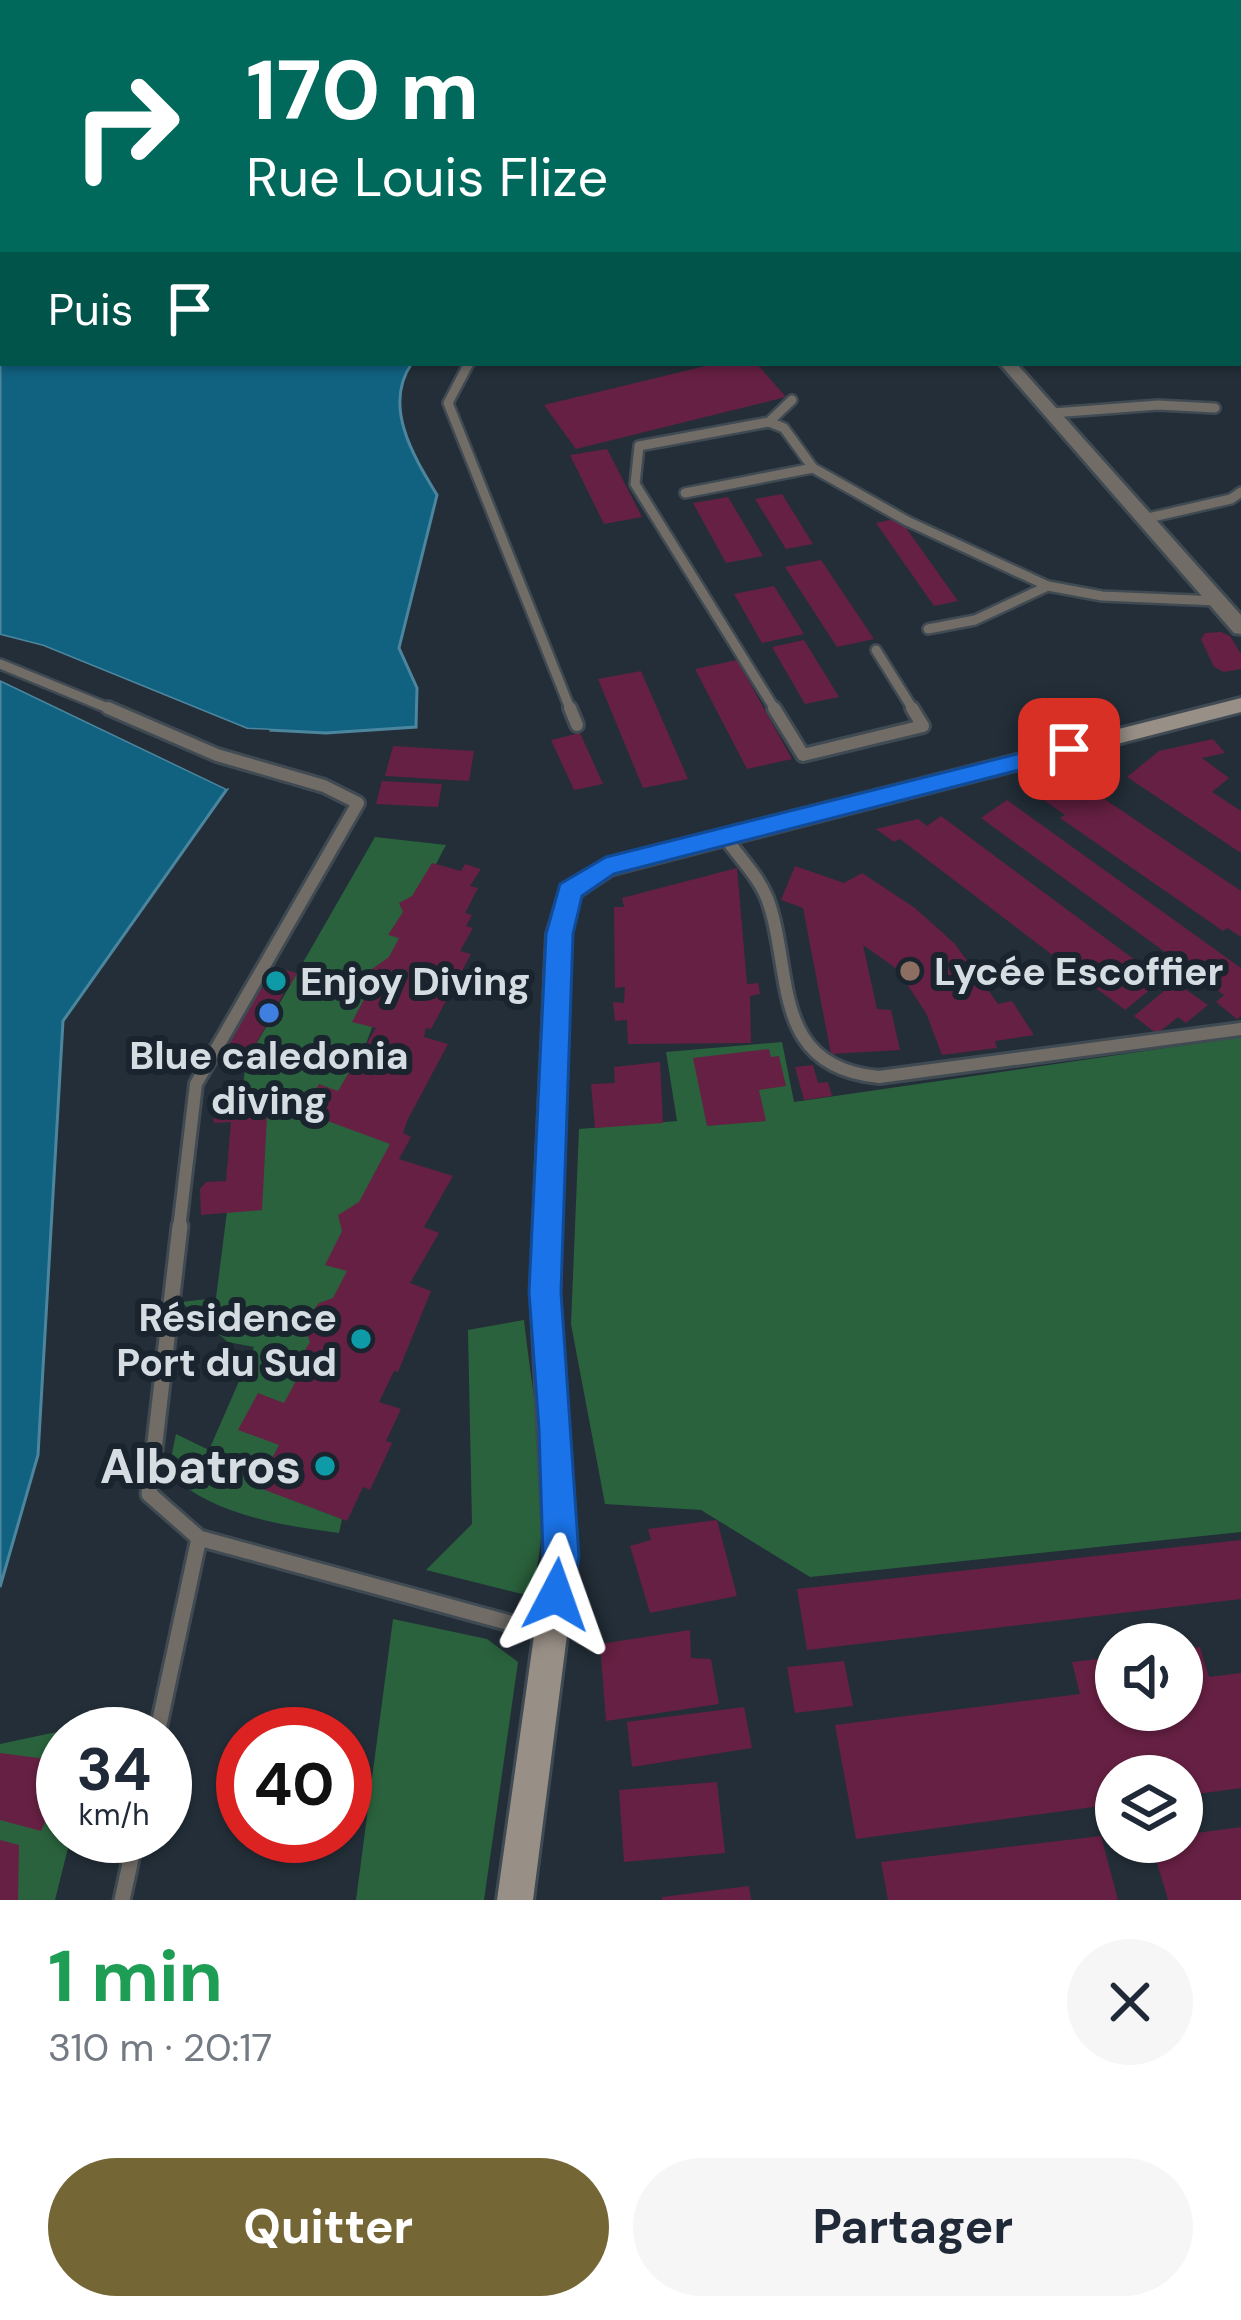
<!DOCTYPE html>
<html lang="fr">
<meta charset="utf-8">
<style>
:root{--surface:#fff;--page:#f6f6f7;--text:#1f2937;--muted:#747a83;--accent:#756635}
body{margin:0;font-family:"DM Sans",sans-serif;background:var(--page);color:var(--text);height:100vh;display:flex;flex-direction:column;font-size:45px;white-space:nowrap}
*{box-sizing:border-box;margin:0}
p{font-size:39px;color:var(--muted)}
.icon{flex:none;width:66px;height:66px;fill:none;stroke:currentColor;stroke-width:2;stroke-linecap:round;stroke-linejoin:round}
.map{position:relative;height:1900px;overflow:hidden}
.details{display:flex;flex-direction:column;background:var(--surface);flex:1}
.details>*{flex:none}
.guide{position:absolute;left:0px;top:0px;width:1242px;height:366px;box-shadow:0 3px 9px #0004;background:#00695c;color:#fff;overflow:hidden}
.buttons{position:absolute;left:1095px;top:1623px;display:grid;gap:24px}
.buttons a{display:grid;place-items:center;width:108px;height:108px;border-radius:50%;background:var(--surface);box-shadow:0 3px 9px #0004;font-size:60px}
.speed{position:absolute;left:36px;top:1707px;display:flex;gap:24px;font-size:60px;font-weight:700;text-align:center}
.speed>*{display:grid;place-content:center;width:156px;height:156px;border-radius:50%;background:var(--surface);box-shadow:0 3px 9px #0004;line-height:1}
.speed small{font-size:30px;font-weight:400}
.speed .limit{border:18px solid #d22;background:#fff;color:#111}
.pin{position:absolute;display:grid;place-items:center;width:102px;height:102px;color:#fff;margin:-51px;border-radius:24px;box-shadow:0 6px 18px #0006}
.me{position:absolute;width:132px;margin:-66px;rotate:4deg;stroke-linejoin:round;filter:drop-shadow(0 0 9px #0008)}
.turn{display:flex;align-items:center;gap:42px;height:252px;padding:0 48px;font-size:54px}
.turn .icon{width:156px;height:156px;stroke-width:2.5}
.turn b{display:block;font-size:84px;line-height:102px}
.then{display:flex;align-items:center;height:114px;padding:0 48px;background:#0003;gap:24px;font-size:45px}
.round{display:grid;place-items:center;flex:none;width:126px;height:126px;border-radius:63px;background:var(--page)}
.headline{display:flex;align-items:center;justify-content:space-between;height:204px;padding:0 48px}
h1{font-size:72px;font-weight:700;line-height:90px;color:#1e9e55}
.cta{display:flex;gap:24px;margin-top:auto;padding:24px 48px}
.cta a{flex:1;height:138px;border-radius:72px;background:var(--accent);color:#fff;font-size:48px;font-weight:700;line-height:138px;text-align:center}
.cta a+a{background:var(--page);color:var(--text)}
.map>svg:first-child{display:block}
.green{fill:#2a623d}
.water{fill:#116180;stroke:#4c869e;stroke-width:3}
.pier{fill:#232e38}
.building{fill:#662043}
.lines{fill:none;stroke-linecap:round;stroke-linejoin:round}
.lane-far3-casing{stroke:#3f4a53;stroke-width:10}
.lane-far2-casing{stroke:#3f4a53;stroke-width:14}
.lane-far1-casing{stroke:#3f4a53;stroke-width:18}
.lane-casing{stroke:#3f4a53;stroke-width:21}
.street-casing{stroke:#3f4a53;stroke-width:6}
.secondary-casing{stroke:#3f4a53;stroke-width:6}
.lane-far3{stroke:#716c66;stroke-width:8}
.lane-far2{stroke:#716c66;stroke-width:9}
.lane-far1{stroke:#716c66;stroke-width:12}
.lane{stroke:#716c66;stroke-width:15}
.street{fill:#716c66;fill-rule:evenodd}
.secondary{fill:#988f86;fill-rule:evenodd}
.route{fill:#1a73e8;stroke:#114b97;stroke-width:3}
.education-dot{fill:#8d6e63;stroke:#19242e;stroke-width:4.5}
.culture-dot{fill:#0f9aa8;stroke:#19242e;stroke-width:4.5}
.shop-dot{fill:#3f7fe0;stroke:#19242e;stroke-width:4.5}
.labels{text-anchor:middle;stroke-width:12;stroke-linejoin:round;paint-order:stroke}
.poi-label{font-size:39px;font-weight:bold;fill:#d5dde3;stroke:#19242e;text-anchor:start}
.near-poi-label{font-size:48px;font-weight:bold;fill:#d5dde3;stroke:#19242e;text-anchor:end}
</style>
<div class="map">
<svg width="1241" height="1900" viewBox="0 0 1241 1900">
<rect width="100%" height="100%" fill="#232e38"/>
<g class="green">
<path d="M375 837 446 845 436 864H432L341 1112 392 1138 390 1194 280 1495 342 1519 339 1533C280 1525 213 1515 168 1473L176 1434 209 1450 254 1347 228 1342 181 1302 216 1298 246 1062Z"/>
<path d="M1241 1037V1532L810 1577 701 1510 605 1504 571 1324 579 1129 677 1121 666 1052 782 1042 794 1102Z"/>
<path d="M524 1320C534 1412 557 1507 530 1596L426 1570 472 1524 468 1330Z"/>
<path d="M393 1619 487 1639 518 1662 484 1900H356Z"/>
<path d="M99 1723 96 1734H63V1836H71L55 1900H0V1744Z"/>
</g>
<g class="water">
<path d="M0 0 604 3H3V363H412C382 406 414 457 437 495L399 648 417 688 416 727 326 733 247 729 43 646 0 635Z"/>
<path d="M0 680 227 789 63 1021 38 1455 0 1587Z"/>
</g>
<g class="pier">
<path d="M0 635 43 646 247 729 270 730 266 736 245 734 41 652 0 641Z"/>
<path d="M0 674 9 675 231 785 227 789 0 680Z"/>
</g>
<g class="building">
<path d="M718 363H756L786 397 576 449 544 405Z"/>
<path d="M607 449 642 517 604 524 570 455Z"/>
<path d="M782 494 813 544 786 549 755 499Z"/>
<path d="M728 497 763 556 726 563 693 503Z"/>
<path d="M899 518 958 601 934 606 876 523Z"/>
<path d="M821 560 874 639 837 647 785 567Z"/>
<path d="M774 586 804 634 762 643 734 594Z"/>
<path d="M1221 632 1230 636 1241 654V669L1224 672 1214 667 1201 639 1205 633Z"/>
<path d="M804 640 839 697 805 704 772 647Z"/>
<path d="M737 660 792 759 747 769 695 669Z"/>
<path d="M641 671 688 779 643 788 598 679Z"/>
<path d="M580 733 603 784 574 790 551 740Z"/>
<path d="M1213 739 1225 753 1202 758 1229 778 1212 792 1241 811V853L1127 777 1159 751Z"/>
<path d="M393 746 474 751 469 781 385 776Z"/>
<path d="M1064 777 1090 795 1094 792 1241 891V937L1227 928 1223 931 1060 818 1065 815 1038 796Z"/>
<path d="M382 781 442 784 438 807 376 804Z"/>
<path d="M1007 800 1241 968V1016L1237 1019 1216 1002 1224 995 981 818Z"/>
<path d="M941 816 1162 980 1125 1010 900 839 894 842 876 829 918 819 927 826Z"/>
<path d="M432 863 461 871 465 864 481 869 470 886 478 888 465 913 472 915 466 926 473 928 460 951 471 954 431 1029 426 1028 424 1037 448 1044 408 1119 403 1133 411 1137 399 1159 453 1176 424 1227 439 1233 410 1283 431 1291 398 1372 394 1371 379 1402 401 1409 386 1441 392 1443 370 1490 363 1487 347 1521 257 1487 279 1445 238 1430 258 1393 284 1403 296 1381 288 1377 310 1342 305 1329 310 1314 319 1303 333 1298 347 1271 325 1265 342 1231 338 1215 359 1202 390 1144 303 1112 319 1084 338 1091 351 1069 348 1055 366 1045 376 1028 352 1022 368 992 365 974 389 957 399 938 388 935 403 912 399 903 412 896Z"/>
<path d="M795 866 844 883 862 873 915 908 955 944 998 1004 1012 1001 1034 1035 995 1041 997 1048 942 1055 926 1013 897 969 863 945 877 1009 891 1010 900 1050 831 1054 803 908 781 900Z"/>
<path d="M737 868 747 984 758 983 760 994 750 996 751 1043 628 1044 627 1020 615 1021 613 1002 624 1003 625 987 615 988 614 907H624L622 898Z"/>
<path d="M270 966 297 973 288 989 262 982Z"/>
<path d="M1175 982 1208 1005 1186 1023 1178 1017 1157 1034 1134 1016Z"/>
<path d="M259 987 284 993 246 1062 220 1056Z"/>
<path d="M769 1049 771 1057 779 1056 786 1086 759 1090 766 1121 707 1126 693 1058Z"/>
<path d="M660 1062 663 1123 595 1128 591 1084 615 1083 614 1067Z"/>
<path d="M813 1065 818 1083 828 1082 832 1096 804 1100 795 1067Z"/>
<path d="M268 1097 262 1210 201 1215 200 1189 206 1182 226 1181 231 1122 214 1123 212 1107 217 1100Z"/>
<path d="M717 1520 737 1596 650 1613 630 1546 651 1540 648 1529Z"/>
<path d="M1241 1540V1599L807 1650 797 1589Z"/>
<path d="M690 1630 691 1658 711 1659 719 1704 606 1721 600 1644Z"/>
<path d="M1200 1647 1209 1677 1241 1673V1788L1182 1796V1776H1116V1804L856 1839 835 1725 1080 1694 1072 1662 1116 1657V1710H1182V1649Z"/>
<path d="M844 1661 853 1706 795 1713 787 1667Z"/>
<path d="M744 1707 752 1748 632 1767 627 1722Z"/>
<path d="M0 1753 46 1759 60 1765 59 1791 41 1831 0 1820Z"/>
<path d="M717 1782 725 1853 624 1862 619 1790Z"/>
<path d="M1241 1827V1900H1168L1151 1842H1182V1835Z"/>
<path d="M1101 1836 1118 1900H888L881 1862Z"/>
<path d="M0 1840 19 1845 18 1900H0Z"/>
<path d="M749 1886 751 1900H662V1897Z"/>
</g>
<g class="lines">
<g class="lane-far3-casing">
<g id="lane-far3">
<path d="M631 0 636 3"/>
<path d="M827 0 833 3"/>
<path d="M1166 1 1172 3"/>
<path d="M1043 3 1051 0"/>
</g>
</g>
<g class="lane-far2-casing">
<g id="lane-far2">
<path d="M469 363 448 403 571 711"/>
<path d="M792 400 769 422 784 428 813 468 907 521 1048 586 1102 596 1217 601"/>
<path d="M1053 413 1158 405 1215 408"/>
<path d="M769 422 639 446 635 484 776 711"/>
<path d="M685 493 813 468"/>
<path d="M1148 518 1231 499 1241 492"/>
<path d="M928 629 975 620 1048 586"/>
<path d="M876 650 914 711"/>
<path d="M0 664 115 711"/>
</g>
</g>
<g class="lane-far1-casing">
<g id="lane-far1">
<path d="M108 708 217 755 324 786 358 803 196 1084 179 1229"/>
<path d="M570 708 577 725"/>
<path d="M774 708 803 755 923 726 912 708"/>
<path d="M725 837C739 857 758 876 767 898 794 969 768 1067 879 1077L1241 1029"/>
</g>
</g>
<g class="lane-casing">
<g id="lane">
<path d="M180 1226 149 1494 199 1538 550 1634"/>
<path d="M157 1734 199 1538"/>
<path d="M122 1900 136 1836"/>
</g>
</g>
<g class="street-casing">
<g id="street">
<path d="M762 0H778L780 3H764Z"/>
<path d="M1207 0H1224L1226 3H1209Z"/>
<path d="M1239 7 1241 8V16L1239 15Z"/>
<path d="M1239 213 1241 214V225L1239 224Z"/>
<path d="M999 363H1016L1241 615V634L1234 633Z"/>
</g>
</g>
<g class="secondary-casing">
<path id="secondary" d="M1241 698V712L613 874 580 896 571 934 559 1291 577 1557 533 1900H497L545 1557 531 1291 547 934 562 885 606 859Z"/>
</g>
<use href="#lane-far3" class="lane-far3"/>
<use href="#lane-far2" class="lane-far2"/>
<use href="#lane-far1" class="lane-far1"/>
<use href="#lane" class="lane"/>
<use href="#street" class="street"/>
<use href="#secondary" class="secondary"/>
</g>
<path class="route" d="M1069 741 1081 749 1078 755 614 874 582 896 573 934 561 1292 579 1557 569 1608 556 1613 543 1608 538 1595 543 1557 539 1429 529 1292 546 934 560 884 606 857Z"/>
<circle class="education-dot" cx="910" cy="971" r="12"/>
<g class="culture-dot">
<circle cx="276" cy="981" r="12"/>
<circle cx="361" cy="1339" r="12"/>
<circle cx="325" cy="1466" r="12"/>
</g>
<circle class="shop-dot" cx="269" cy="1013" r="12"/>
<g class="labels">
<g class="poi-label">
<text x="934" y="985">Lycée Escoffier</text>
<text x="300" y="995">Enjoy Diving</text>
<text x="269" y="1069" text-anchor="middle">Blue caledonia<tspan x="269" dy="45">diving</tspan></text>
<text x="337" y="1331" text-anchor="end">Résidence<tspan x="337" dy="45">Port du Sud</tspan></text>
</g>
<g class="near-poi-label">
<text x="301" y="1483">Albatros</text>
</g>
</g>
</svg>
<div class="buttons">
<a><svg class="icon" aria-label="sound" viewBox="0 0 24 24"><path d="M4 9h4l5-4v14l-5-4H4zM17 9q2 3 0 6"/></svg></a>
<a><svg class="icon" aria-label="layers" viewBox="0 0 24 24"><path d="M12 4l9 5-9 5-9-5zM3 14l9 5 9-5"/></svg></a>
</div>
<div class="speed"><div>34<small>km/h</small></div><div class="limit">40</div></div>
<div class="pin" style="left:1069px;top:749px;background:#d93025"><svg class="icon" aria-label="arrive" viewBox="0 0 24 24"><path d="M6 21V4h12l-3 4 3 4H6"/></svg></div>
<svg class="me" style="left:556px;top:1595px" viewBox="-20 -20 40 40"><path d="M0-17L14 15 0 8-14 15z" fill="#1a73e8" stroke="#fff" stroke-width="4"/></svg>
<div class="guide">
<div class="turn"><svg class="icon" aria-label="right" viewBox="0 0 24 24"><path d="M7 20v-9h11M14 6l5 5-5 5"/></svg><div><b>170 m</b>Rue Louis Flize</div></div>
<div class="then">Puis<svg class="icon" aria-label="arrive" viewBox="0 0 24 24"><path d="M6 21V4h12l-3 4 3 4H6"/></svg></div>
</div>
</div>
<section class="details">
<div class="headline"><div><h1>1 min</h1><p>310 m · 20:17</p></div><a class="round"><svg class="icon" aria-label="close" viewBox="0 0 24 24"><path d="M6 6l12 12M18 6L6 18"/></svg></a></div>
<div class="cta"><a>Quitter</a><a>Partager</a></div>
</section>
